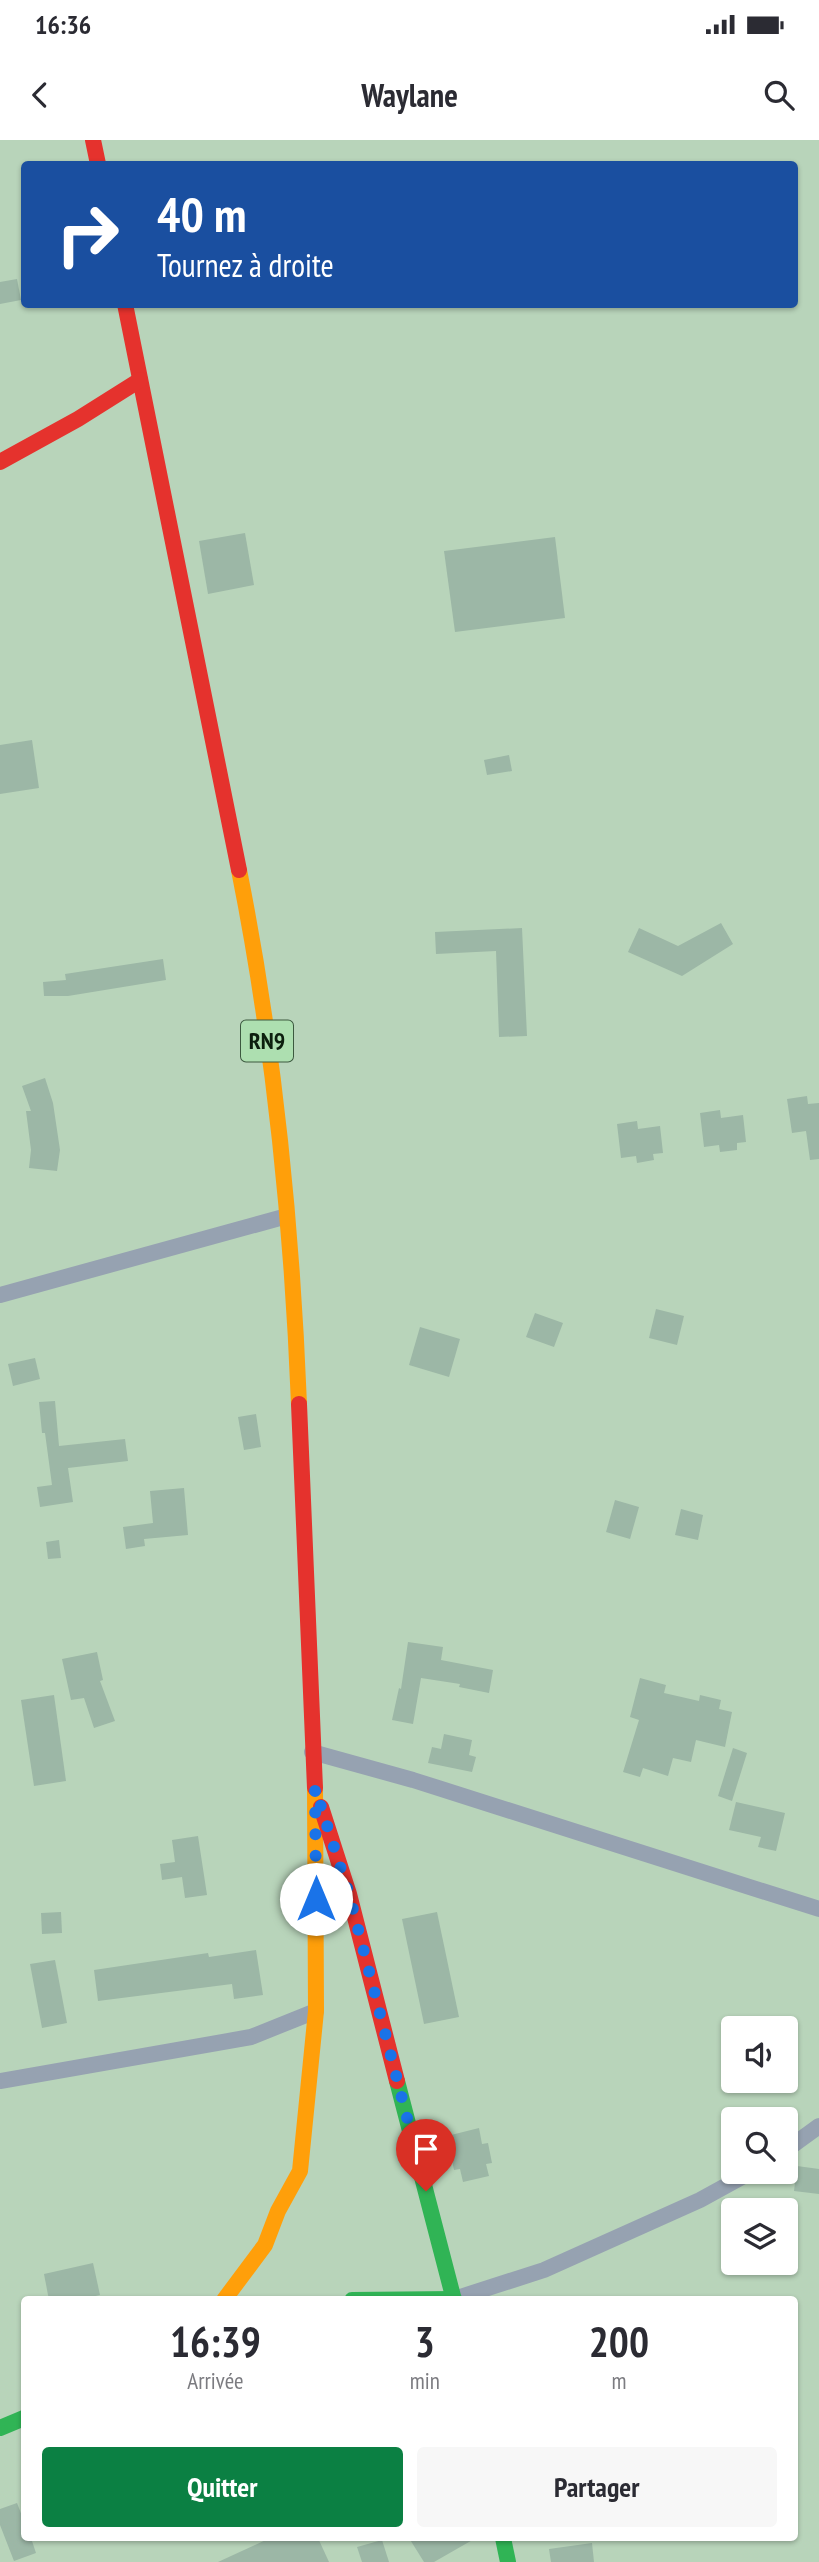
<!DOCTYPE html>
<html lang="fr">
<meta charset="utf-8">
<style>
:root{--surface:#fff;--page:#f7f7f7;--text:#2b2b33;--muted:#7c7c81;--accent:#0b8043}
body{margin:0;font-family:"PT Sans Narrow",sans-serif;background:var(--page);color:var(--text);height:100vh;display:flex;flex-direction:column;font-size:26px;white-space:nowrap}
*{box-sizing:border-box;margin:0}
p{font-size:23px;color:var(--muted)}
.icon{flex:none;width:38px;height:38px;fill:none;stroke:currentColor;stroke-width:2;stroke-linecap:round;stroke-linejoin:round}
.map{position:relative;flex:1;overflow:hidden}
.panel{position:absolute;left:21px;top:2156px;width:777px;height:245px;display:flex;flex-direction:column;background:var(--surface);border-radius:7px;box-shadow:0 2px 5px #0004}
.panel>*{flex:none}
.guide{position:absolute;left:21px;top:21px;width:777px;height:147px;border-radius:7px;box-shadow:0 2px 5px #0004;background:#1a4fa0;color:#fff;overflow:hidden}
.tools{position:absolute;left:721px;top:1876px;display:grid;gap:14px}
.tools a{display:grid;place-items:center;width:77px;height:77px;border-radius:7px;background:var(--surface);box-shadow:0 2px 5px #0004;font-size:35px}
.pin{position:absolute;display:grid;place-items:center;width:60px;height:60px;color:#fff;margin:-72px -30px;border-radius:50% 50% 50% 0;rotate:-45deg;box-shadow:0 0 7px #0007}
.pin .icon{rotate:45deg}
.me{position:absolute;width:77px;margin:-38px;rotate:0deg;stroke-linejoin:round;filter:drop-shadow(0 0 5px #0008)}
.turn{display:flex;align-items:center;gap:24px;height:147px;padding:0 21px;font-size:32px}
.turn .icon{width:91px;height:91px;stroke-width:2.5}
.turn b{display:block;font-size:49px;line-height:60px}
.eta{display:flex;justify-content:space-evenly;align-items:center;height:119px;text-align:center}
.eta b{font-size:42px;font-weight:700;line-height:49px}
.cta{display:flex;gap:14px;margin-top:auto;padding:14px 21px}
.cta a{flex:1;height:80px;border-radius:7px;background:var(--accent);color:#fff;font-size:28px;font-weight:700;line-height:80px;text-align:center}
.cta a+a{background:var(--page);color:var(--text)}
.status{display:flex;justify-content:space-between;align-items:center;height:49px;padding:0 35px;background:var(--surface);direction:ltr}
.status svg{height:19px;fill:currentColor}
header{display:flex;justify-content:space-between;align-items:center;height:91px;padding:0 21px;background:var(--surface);font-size:32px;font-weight:700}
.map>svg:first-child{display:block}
.building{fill:#9cb7a6}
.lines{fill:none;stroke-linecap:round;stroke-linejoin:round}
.street{stroke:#96a2b1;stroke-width:16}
.fast{stroke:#30b455;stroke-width:16}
.slow{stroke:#ff9f0a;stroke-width:16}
.jam{stroke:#e5322d;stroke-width:16}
.route{stroke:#1a73e8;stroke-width:12;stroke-dasharray:0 21.6}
.labels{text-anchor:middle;stroke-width:5;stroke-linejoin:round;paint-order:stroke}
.shield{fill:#addfb0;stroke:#3c593f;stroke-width:2}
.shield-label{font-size:24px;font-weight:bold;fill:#0c1f0e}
</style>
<div class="status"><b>16:36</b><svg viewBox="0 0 49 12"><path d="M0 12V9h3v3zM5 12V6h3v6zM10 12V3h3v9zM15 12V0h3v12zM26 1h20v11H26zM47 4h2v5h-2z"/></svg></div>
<header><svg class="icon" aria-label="back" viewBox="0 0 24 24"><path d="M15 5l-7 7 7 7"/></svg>Waylane<svg class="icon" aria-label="search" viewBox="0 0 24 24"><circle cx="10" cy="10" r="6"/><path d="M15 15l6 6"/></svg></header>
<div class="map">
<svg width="819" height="2422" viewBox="0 0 819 2422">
<rect width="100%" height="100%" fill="#b8d4ba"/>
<g class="building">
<path d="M17 139 21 160 0 164V142Z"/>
<path d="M245 393 254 445 208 454 199 401Z"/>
<path d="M555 397 565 478 455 492 444 411Z"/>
<path d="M32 600 39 648 0 654V605Z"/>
<path d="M509 615 512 631 487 635 484 620Z"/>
<path d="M721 783 733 804 682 836 628 812 639 788 678 806Z"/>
<path d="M522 788 527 896 499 897 496 811 436 814 435 792Z"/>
<path d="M163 819 166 840 68 856H44L43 842 66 840 65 834Z"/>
<path d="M45 938 53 963 60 1010 57 1031 29 1028 31 1010 26 971H31L22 946Z"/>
<path d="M807 956 808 964 819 963V1019L810 1020 806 991 792 993 787 959Z"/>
<path d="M720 970 721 978 743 975 746 1002 737 1003V1010L720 1012 719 1005 704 1007 700 973Z"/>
<path d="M637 981 638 989 660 986 663 1013 653 1014 654 1020 637 1023 636 1016 621 1018 617 984Z"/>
<path d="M656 1169 684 1176 677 1205 649 1198Z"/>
<path d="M535 1173 563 1183 554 1207 526 1197Z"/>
<path d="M420 1187 460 1199 449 1237 409 1225Z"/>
<path d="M35 1218 40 1239 13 1246 8 1224Z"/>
<path d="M55 1261 59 1306 125 1299 128 1321 68 1328 73 1362 40 1367 37 1347 52 1345 45 1293H42L39 1262Z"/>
<path d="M256 1274 261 1307 244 1310 238 1277Z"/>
<path d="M184 1348 188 1395 144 1399 145 1406 126 1409 123 1387 153 1383 150 1351Z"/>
<path d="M615 1360 639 1367 630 1399 606 1392Z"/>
<path d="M681 1369 703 1375 698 1400 675 1395Z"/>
<path d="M59 1400 61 1418 48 1419 46 1402Z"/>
<path d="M408 1502 443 1507 441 1520 493 1530 489 1553 459 1547 460 1544 421 1538 413 1584 392 1580 399 1548 401 1549Z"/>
<path d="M97 1512 103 1540 100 1541 115 1581 94 1588 84 1558 71 1560 62 1519Z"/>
<path d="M640 1538 666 1545 664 1553 699 1561 700 1555 721 1560 719 1569 732 1572 725 1607 696 1600 691 1622 673 1618 668 1636 643 1628 640 1637 623 1632 639 1580 630 1577Z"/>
<path d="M54 1555 66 1641 34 1646 21 1560Z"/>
<path d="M444 1594 472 1600 469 1615 476 1617 472 1632 428 1623 432 1607 441 1609Z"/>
<path d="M733 1608 747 1613 732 1661 718 1656Z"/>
<path d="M736 1662 785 1673 776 1711 758 1707 761 1697 729 1690Z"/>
<path d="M198 1696 207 1755 185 1758 182 1737 162 1740 160 1724 175 1722 172 1700Z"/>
<path d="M61 1772 62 1793 42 1794 41 1773Z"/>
<path d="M437 1772 459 1877 424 1884 402 1779Z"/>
<path d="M256 1810 263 1855 234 1859 232 1844 98 1861 94 1830 208 1813 209 1817Z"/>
<path d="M55 1820 67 1883 42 1888 30 1824Z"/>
<path d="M479 1988 482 2004 488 2003 492 2023 486 2024 489 2036 463 2042 460 2029 454 2030 449 2006 453 2005 451 1995Z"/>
<path d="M797 2026 819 2029V2054L794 2051Z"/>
<path d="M93 2123 100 2155 78 2160H49L44 2134Z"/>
<path d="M17 2363 24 2381V2398H31L36 2413 14 2421 0 2385V2369Z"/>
<path d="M270 2398H318L329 2422H218Z"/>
<path d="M409 2398H476L434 2422H424Z"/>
<path d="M382 2400 389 2422H362L357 2407Z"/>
<path d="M592 2403 594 2422H551L549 2409Z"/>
</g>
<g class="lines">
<g class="street">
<path d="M0 1155 287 1076"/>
<path d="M312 1612 413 1640 819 1769"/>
<path d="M0 1941 251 1897 316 1871"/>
<path d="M786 2010 819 1986"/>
<path d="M454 2159 544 2130 700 2060 751 2032"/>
</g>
<g class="fast">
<path d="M397 1941 454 2160"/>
<path d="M352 2160 454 2159"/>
<path d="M0 2288 24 2278"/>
<path d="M503 2398 508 2422"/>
</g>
<g class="slow">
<path d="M239 730C274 905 292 1085 299 1264"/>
<path d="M224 2160 265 2105 278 2071 300 2031 316 1871 315 1648"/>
</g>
<g class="jam">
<path d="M93 0 98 24"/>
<path d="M125 164 239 730"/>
<path d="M0 322 78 279 140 240"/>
<path d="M299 1264 315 1648"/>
<path d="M321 1667 349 1754 397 1941"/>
</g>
</g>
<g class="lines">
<path class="route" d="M316 1759 315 1648 349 1754 426 2051"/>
</g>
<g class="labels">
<rect class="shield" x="241" y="880.5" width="52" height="41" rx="5"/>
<g class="shield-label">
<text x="267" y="909">RN9</text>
</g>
</g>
</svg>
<div class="tools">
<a><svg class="icon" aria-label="sound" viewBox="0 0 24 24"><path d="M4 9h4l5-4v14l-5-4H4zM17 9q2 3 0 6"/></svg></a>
<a><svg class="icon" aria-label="search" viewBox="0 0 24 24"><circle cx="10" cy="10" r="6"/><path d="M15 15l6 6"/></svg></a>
<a><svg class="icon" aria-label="layers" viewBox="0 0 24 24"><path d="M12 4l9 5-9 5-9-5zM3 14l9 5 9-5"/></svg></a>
</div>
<div class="pin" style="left:426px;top:2051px;background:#d93025"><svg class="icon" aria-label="arrive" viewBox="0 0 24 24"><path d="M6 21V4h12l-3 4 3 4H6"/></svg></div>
<svg class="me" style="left:316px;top:1759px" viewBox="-20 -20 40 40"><circle r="19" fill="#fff"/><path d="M0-13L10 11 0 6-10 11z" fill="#1a73e8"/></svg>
<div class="guide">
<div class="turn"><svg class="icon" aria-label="right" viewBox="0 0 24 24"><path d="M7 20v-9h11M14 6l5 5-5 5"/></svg><div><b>40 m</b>Tournez à droite</div></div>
</div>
<section class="panel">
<div class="eta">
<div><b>16:39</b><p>Arrivée</p></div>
<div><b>3</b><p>min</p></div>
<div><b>200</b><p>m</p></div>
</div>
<div class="cta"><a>Quitter</a><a>Partager</a></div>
</section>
</div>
